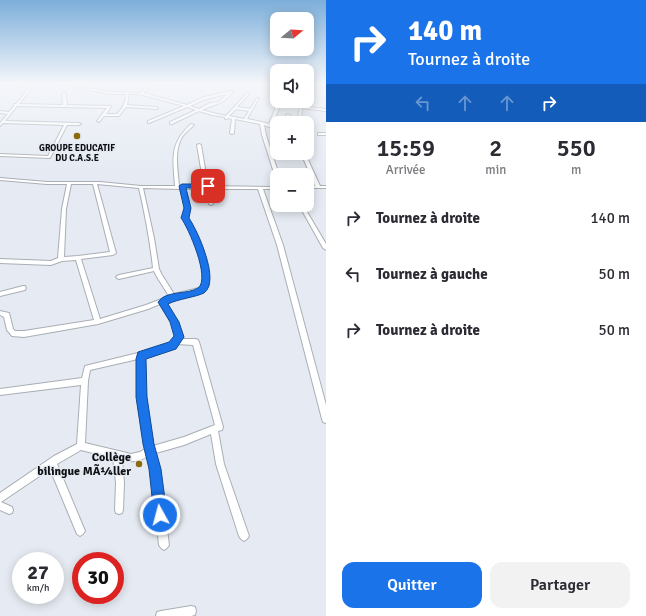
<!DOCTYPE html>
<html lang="fr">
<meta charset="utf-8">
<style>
:root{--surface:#fff;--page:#f2f2f3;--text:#2b2b33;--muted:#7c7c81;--accent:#1a73e8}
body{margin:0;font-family:Signika,sans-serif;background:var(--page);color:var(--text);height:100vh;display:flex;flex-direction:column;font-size:15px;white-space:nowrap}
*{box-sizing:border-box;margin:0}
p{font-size:13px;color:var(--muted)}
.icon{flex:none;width:22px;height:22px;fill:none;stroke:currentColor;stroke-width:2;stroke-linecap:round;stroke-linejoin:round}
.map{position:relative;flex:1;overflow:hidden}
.details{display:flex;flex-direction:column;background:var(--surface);width:320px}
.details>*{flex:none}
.top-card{background:#1a73e8;color:#fff;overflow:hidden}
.needle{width:26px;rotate:72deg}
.tools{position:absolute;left:270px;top:12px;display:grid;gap:8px}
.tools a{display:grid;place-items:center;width:44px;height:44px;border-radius:8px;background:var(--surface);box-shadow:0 2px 10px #0003;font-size:20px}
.speed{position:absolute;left:12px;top:552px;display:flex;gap:8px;font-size:20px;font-weight:700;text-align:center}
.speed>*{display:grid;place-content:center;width:52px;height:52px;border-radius:50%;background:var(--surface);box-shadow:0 2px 10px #0003;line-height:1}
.speed small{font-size:10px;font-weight:400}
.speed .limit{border:6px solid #d22;background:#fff;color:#111}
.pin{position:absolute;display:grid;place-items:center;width:34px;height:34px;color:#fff;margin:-17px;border-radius:8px;box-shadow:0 2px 6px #0006}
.me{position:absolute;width:44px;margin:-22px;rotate:353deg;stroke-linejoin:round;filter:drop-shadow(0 0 3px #0008)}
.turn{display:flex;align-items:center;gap:14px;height:84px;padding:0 16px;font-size:18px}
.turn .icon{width:52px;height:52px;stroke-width:2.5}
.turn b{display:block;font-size:28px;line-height:34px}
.lanes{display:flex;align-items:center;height:38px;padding:0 16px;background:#0003;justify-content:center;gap:20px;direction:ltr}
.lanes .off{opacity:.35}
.eta{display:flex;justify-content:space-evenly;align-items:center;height:68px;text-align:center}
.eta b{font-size:24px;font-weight:600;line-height:28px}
.primary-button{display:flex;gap:8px;margin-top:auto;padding:8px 16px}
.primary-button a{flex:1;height:46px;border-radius:12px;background:var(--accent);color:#fff;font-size:16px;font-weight:600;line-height:46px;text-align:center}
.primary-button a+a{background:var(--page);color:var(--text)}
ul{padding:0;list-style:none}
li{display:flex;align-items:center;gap:12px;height:56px;padding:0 16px}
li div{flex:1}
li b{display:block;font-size:15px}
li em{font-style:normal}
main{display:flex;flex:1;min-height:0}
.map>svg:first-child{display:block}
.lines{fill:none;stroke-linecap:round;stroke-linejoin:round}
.street-casing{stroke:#a9aeb5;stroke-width:2}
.street{fill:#fff;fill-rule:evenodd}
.route{fill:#1a73e8;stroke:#114b97}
.poi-dot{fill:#8c690a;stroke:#e6ebf3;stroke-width:1.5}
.labels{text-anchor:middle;stroke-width:3;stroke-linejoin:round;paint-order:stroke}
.far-poi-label{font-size:9px;font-weight:bold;fill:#0f1013;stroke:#e6ebf3}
.near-poi-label{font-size:12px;font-weight:bold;fill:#0f1013;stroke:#e6ebf3;text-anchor:end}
</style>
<main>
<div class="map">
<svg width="326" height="616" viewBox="0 0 326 616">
<rect width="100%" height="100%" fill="#e6ebf3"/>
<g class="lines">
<g class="street-casing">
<g id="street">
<path d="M0 84 32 85 33 84H35L19 104 63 105 62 94 64 93 66 94 67 105 110 106 111 107 106 114H117C123 108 126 102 126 94H110L59 84H64L110 92 141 93 148 84H150L144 93 187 105 204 97 231 91 233 92C221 106 216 103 202 110L213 113 226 116 247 93 249 94 237 107 250 109 257 98H259L247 119 262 122 269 124 275 109 276 101H280L279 109 271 126 277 128V130L264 125 266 135 279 175H277V177L275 176 262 135 260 124 235 119 234 133 232 134 230 133 232 119 228 118 226 119H225V117L212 115 199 111 172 124H170V122L196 110 187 107 149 123H148V121L184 106 139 94H129L127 105 156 107 158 108 157 109 126 107 119 116H104L99 122 97 121 107 108 17 106 5 121 79 123 81 124 79 125H67L50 158 0 156V154L48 156 64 125 3 123 0 126V123L8 114 0 113V111L9 112 14 106V104H16L30 87 1 85ZM228 94 218 102 210 103 199 109 190 106 206 99ZM236 109 249 111 244 119 229 116Z"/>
<path d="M157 84H183L182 85H158Z"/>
<path d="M300 106 326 109V111L302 108 301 123H297Z"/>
<path d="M287 114 290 115 287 123H283Z"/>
<path d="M191 124 194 125C189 130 184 133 181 139 174 153 178 171 179 186L182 185 184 186H204L197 145 199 144 201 145 208 186 277 187V189H263L283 245 326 405V423L323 422 322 419 277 245 258 189H209L213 204 211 205 209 204 205 189H185L189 208 187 218C201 235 209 263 209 285L203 292 174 299 165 302 178 322 182 337 181 339H196L198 340 199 342 223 427 222 430 218 431 224 464 249 536 247 539 244 541 241 539 239 536 216 464 211 434 184 445 156 453 159 469 169 545 167 548 164 550 161 548 159 545 151 469 148 456C139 462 132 462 122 460L124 483 123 510 122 513 119 514 116 513 115 510 116 483 113 458 81 450 57 464 85 531 83 534 80 536 77 534 50 469 1 502 12 507 13 510 12 513 9 514 0 510V493L54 456 77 444 81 385 0 395V389L82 378 85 366 142 352 170 344 176 336 172 323 160 304 148 309 98 324 24 337 12 336 7 330 4 317 0 315V311L9 313 13 329 15 331H24L94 320 76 260 62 261 51 265 0 263V259L51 261 58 258 62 209 67 184H47L0 180V178L47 182H100L141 186H175C173 159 169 144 191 124ZM71 184H93L110 252 78 256 64 257 66 209ZM97 184 139 188C145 214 150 241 153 268L119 275 117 276 116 277 117 278 119 279 154 271 157 277 169 296 146 305 100 319 81 259 113 255 116 253ZM143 188 180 189 185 208 183 218C185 221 188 225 190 228 198 245 203 266 203 284L199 288 174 294 162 275 159 269 154 238ZM177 344 193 345 215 425 184 437 153 446 145 397 144 359 145 357 174 348ZM138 359 137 397 144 444 146 448 140 452 131 454 85 443 88 381 90 370Z"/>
<rect x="318" y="133" width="8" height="2"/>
<path d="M301 153H305L320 186H326V188H307V186H315Z"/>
<path d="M299 205H303L326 244V250L323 248Z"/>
<path d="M23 286H25L26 288 25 290 0 296V292Z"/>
<path d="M191 606 195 607 196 611 195 615 191 616H156L157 612 161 611Z"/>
</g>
</g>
<use href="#street" class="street"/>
</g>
<linearGradient id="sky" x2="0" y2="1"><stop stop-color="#7caeda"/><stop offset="0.49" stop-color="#f4f6fa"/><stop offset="1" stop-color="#f4f6fa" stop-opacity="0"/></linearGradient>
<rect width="326" height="170" fill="url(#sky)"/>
<path class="route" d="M182 184H208L212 186 208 188H186L191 208 189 218C197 230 221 281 204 293 196 297 178 299 168 304L179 322 184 337 176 349 146 359 147 397 154 444 161 469 167 515 165 520 160 521 156 520 154 515 149 469 143 444 136 397V359L138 352 169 342 174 336 170 322 158 302C166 290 187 295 198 288 211 279 188 227 181 218L184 208 179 186Z"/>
<g class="poi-dot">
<circle cx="77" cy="136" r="4"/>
<circle cx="139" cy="464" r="4"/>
</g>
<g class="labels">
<g class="far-poi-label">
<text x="77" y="151">GROUPE EDUCATIF<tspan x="77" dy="10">DU C.A.S.E</tspan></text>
</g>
<g class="near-poi-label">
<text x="131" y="461">Collège<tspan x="131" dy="14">bilingue MÃ¼ller</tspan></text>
</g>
</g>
</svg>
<div class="tools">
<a><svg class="needle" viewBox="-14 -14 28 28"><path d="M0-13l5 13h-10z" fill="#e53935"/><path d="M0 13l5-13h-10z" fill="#7c7c81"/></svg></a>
<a><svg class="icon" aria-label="sound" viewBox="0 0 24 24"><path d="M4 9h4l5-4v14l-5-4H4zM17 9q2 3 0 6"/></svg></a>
<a>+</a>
<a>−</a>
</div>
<div class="speed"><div>27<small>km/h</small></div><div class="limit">30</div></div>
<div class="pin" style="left:208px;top:186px;background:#d93025"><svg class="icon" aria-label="arrive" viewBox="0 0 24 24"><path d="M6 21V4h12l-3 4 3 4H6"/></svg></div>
<svg class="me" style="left:160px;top:515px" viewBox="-20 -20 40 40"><circle r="17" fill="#1a73e8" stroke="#fff" stroke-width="3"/><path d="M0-11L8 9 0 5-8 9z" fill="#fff"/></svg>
</div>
<section class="details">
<div class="top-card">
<div class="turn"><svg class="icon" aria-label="right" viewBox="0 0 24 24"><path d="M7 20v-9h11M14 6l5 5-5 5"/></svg><div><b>140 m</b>Tournez à droite</div></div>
<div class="lanes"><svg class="icon off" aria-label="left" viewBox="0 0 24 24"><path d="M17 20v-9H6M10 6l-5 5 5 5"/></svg><svg class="icon off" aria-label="ahead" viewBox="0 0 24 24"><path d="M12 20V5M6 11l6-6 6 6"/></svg><svg class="icon off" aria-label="ahead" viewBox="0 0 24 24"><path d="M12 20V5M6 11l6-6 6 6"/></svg><svg class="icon" aria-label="right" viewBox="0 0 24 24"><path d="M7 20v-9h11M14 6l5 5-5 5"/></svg></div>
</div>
<div class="eta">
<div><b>15:59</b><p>Arrivée</p></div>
<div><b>2</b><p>min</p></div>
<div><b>550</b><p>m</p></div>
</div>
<ul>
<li><svg class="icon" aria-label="right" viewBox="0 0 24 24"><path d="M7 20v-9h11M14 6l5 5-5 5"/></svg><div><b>Tournez à droite</b></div><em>140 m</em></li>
<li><svg class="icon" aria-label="left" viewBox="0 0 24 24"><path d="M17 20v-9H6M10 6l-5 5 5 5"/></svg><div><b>Tournez à gauche</b></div><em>50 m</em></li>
<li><svg class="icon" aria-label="right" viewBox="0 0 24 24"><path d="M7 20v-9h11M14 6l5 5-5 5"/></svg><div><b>Tournez à droite</b></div><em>50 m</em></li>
</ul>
<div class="primary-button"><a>Quitter</a><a>Partager</a></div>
</section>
</main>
